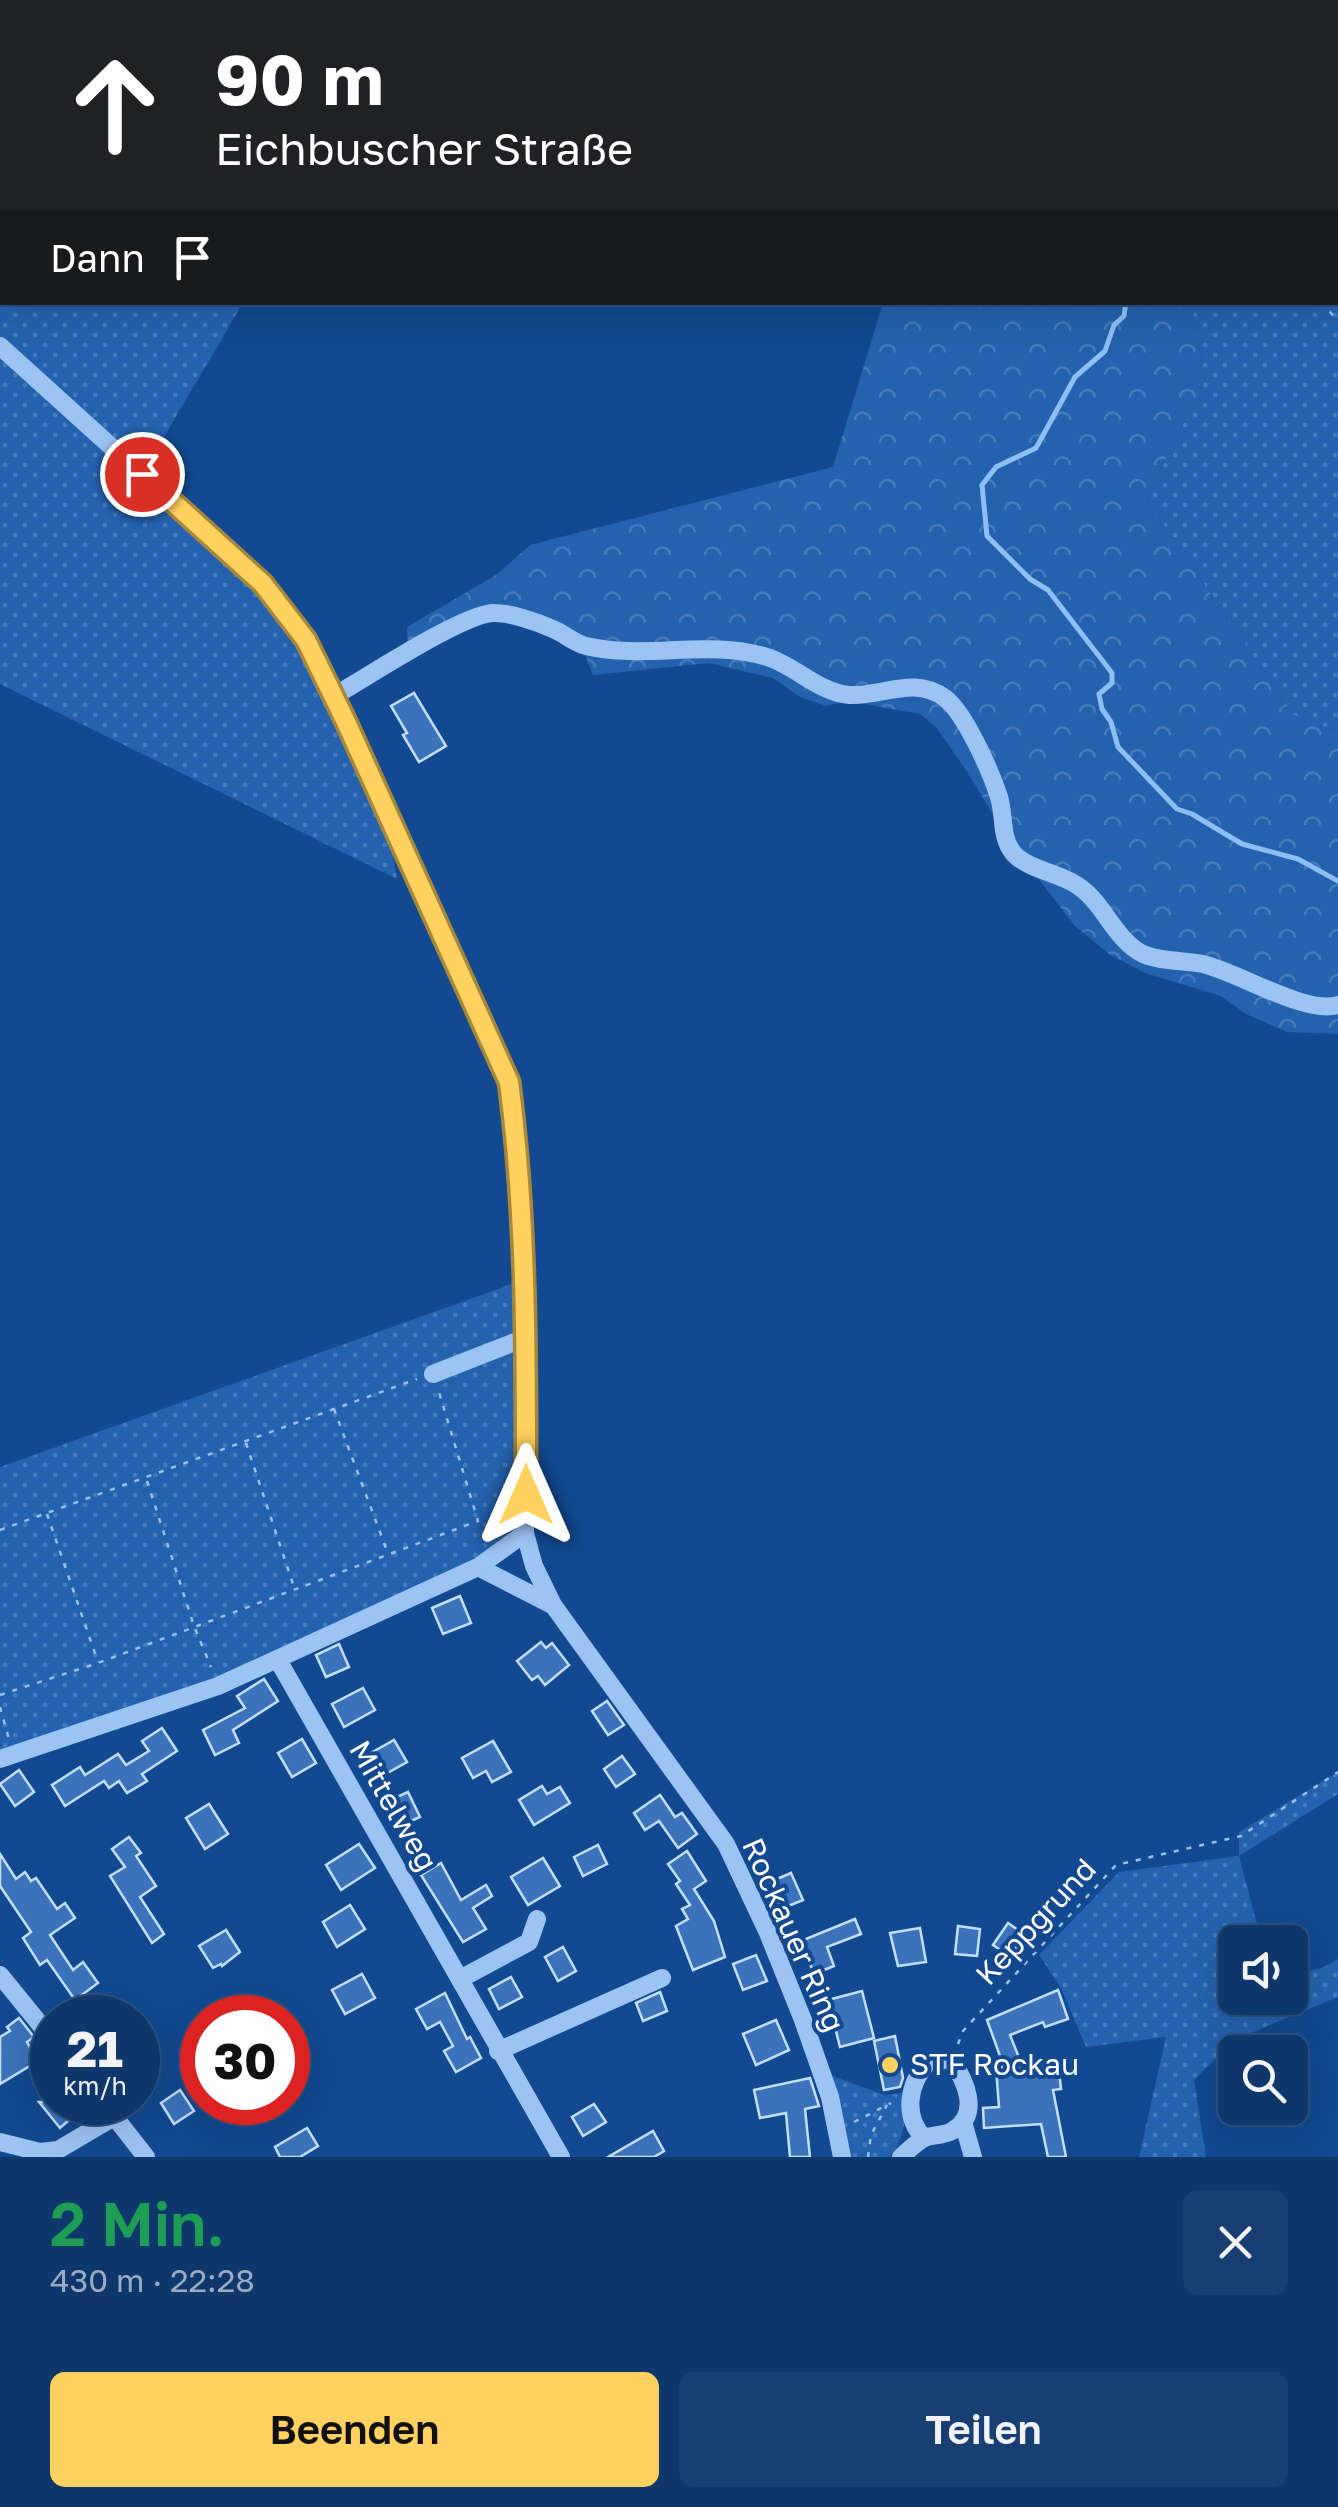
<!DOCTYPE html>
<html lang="de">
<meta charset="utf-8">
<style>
:root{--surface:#0e376c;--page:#173f72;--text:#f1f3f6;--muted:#9bacc2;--line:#2e517f;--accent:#ffd15e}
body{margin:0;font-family:"Golos Text",sans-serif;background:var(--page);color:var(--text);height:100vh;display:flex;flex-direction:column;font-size:38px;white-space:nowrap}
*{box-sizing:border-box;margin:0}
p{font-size:32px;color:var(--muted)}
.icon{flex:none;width:55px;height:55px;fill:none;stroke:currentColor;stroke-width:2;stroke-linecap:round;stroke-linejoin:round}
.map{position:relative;height:2157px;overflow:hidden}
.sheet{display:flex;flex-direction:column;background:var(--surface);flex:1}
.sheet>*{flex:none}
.guide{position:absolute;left:0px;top:0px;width:1340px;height:305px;box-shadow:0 10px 40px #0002,0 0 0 2px var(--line);background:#202124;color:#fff;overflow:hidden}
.fabs{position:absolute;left:1218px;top:1925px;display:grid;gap:20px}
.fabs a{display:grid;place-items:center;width:90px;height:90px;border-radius:15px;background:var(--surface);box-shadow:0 10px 40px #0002,0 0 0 2px var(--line);font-size:50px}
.speed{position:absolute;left:30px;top:1995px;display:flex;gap:20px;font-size:50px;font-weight:700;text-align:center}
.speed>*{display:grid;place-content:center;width:130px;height:130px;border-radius:50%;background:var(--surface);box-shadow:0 10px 40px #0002,0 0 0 2px var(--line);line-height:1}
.speed small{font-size:25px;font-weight:400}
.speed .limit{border:15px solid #d22;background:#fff;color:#111}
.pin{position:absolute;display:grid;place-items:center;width:85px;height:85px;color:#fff;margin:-42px;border:5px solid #fff;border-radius:50%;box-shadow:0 2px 10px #0007}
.me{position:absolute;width:110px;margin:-55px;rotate:0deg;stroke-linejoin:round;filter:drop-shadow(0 0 8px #0008)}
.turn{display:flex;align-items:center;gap:35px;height:210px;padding:0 50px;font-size:45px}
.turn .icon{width:130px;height:130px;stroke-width:2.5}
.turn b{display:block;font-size:70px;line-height:85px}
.then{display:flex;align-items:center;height:95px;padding:0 50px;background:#0003;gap:20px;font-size:38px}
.round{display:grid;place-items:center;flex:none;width:105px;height:105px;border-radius:15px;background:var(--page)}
.head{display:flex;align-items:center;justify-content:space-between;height:170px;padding:0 50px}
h1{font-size:60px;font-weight:600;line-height:75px;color:#1e9e55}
.action{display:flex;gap:20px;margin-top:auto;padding:20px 50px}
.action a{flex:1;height:115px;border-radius:15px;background:var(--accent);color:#111;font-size:40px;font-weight:600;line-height:115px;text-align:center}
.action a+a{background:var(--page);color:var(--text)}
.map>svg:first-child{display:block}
.green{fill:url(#green-dots)}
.forest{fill:url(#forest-crowns)}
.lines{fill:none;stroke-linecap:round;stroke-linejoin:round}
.stream{stroke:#8fbef5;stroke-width:5}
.building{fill:#3b72b9;stroke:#c5defd;stroke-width:2.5}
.path{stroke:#9dc3f2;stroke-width:2.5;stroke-dasharray:5 8;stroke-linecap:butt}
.minor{stroke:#9dc3f2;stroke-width:18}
.route-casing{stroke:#a6883d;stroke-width:25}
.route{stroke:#ffd15e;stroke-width:18}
.poi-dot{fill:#ffd15e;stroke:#124990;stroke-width:4}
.labels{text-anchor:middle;stroke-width:8;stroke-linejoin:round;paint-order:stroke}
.street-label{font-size:30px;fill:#fff;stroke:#124990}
.poi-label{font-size:30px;fill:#fff;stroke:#124990;text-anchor:start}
</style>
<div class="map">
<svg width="1338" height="2157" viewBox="0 0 1338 2157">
<defs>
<pattern id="green-dots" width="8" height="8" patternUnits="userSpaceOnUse" patternTransform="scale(2.5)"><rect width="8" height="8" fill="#2462af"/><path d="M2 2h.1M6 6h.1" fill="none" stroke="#457abb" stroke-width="1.8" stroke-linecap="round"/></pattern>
<pattern id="forest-crowns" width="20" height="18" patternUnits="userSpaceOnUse" patternTransform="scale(2.5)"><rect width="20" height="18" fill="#2462af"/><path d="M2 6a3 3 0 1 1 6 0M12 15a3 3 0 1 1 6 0" fill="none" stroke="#457abb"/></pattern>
</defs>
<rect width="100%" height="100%" fill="#124990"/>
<g class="green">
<path d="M0 0 23 2H2V302L243 303 142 474 263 584 305 640 385 807 397 879 0 684Z"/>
<path d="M1136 0H1338V730L1308 724 1293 714 1146 499 1205 380 1191 303 1338 302V2Z"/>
<path d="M523 1280 518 1523 502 1547 278 1660 0 1759V1467Z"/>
<path d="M1338 1772V1794L1239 1856 1256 1921 1268 1942H1235V1998H1290V1976L1324 1967 1338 1959V1997L1234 2040 1194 2080 1206 2157H1139L1166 2037 1086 2047 1061 1988 1039 1955 1119 1872 1239 1856V1832Z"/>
<path d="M832 2076 885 2095 904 2093C906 2117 906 2137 890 2157H850Z"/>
</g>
<path class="forest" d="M883 303H1191L1205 380 1146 499 1293 714 1308 724 1338 730V1034L1287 1032 1246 1014 1221 996 1145 973 1109 954 1075 926 1009 841 968 773 936 727 920 714 848 701 826 706 800 697 773 678 709 663 593 675 578 637 495 607 408 648 407 627 496 575 530 545 833 467Z"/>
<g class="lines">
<g class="stream">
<path d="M1007 0V2"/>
<path d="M1126 302 1124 316 1114 325 1105 351 1075 377 1036 448 996 467 982 485 987 536 1030 579 1048 590 1112 673V683L1099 694 1102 709 1111 722 1118 747 1177 809 1192 814 1242 844 1298 859 1338 881"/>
</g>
</g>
<g class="building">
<path d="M414 693 446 746 419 762 403 735 407 733 391 706Z"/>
<path d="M460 1596 471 1623 443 1634 432 1608Z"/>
<path d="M541 1642 546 1648 552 1643 569 1665 545 1685 538 1676 532 1680 517 1661Z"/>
<path d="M339 1644 349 1667 326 1677 316 1655Z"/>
<path d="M264 1679 278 1701 233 1730 239 1743 215 1755 203 1730 245 1708 237 1696Z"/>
<path d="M363 1688 375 1710 344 1727 332 1704Z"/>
<path d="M607 1701 624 1725 608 1735 592 1711Z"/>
<path d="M162 1728 177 1751 142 1774 147 1781 127 1793 119 1781 109 1788 104 1781 65 1806 52 1785 80 1767 85 1775 118 1754 126 1765 149 1751 142 1741Z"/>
<path d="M302 1739 316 1763 292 1777 278 1753Z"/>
<path d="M394 1740 407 1762 375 1780 362 1758Z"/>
<path d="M493 1741 511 1772 492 1782 486 1771 473 1778 462 1758Z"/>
<path d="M622 1756 635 1774 616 1787 604 1769Z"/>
<path d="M19 1770 34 1792 15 1806 0 1784Z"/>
<path d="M542 1786 547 1794 560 1787 570 1803 534 1825 519 1800Z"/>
<path d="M408 1792 420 1817 398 1827 386 1802Z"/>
<path d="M660 1795 675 1817 682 1813 697 1834 678 1848 659 1821 645 1830 634 1813Z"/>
<path d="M209 1804 228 1834 205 1849 186 1818Z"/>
<path d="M129 1837 141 1853 136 1856 156 1886 140 1897 164 1934 152 1943 110 1876 125 1867 112 1849Z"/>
<path d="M359 1844 375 1868 341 1890 326 1865Z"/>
<path d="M598 1845 607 1864 583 1876 574 1857Z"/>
<path d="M687 1851 706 1881 694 1889 714 1921 725 1957 693 1970 676 1926 688 1919 682 1909 690 1905 676 1884 680 1881 668 1864Z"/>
<path d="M0 1854 16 1879 25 1872 31 1881 36 1878 57 1909 65 1903 75 1918 50 1935 73 1970 83 1962 98 1983 75 2000 47 1960 40 1965 23 1938 31 1932 0 1886Z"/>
<path d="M543 1858 560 1886 528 1905 511 1877Z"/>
<path d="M441 1863 461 1900 486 1885 492 1896 473 1908 486 1929 463 1942 421 1875Z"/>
<path d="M791 1873 803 1900 781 1909 770 1882Z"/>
<path d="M350 1905 365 1929 337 1947 323 1922Z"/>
<path d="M855 1919 861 1934 827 1947 834 1966 814 1974 801 1941Z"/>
<path d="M1008 1923 1025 1935 1010 1957 993 1945Z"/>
<path d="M958 1926 980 1929 977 1956 955 1954Z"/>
<path d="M920 1928 926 1962 898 1966 890 1933Z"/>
<path d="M226 1930 240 1952 222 1966 221 1964 213 1968 199 1946Z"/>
<path d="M563 1947 576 1971 558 1981 545 1957Z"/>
<path d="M756 1955 767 1981 743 1990 733 1964Z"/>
<path d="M362 1974 375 1998 345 2014 332 1990Z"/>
<path d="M511 1977 522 1997 499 2009 489 1989Z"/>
<path d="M1058 1990 1068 2019 1045 2027 1043 2022 1010 2035 1022 2065 1058 2062 1061 2089 1053 2090 1066 2157H1048L1041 2124 984 2128 983 2108 999 2107 996 2068 1004 2067 987 2020Z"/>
<path d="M862 1991 874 2038 840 2047 828 2000Z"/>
<path d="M660 1992 667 2011 643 2021 636 2003Z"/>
<path d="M445 1993 467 2039 470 2037 481 2058 456 2072 444 2051 453 2046 440 2022 427 2029 416 2009Z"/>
<path d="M19 2018 34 2037 27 2042 38 2061 0 2084V2037L10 2031 7 2027Z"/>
<path d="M776 2020 789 2050 756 2065 743 2034Z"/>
<path d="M895 2036 903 2078 900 2087 884 2090 874 2041Z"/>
<path d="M810 2078 819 2106 805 2109 810 2157H790L786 2113 760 2118 754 2090Z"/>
<path d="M180 2090 194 2111 174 2124 161 2103Z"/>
<path d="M39 2102H90L60 2128Z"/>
<path d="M594 2104 606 2122 583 2136 572 2117Z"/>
<path d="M307 2128 318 2146 300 2157H280L275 2147Z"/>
<path d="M653 2131 664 2151 654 2157H608Z"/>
</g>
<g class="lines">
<g class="path">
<path d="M1267 2V0"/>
<path d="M1321 302 1338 321"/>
<path d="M334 1409 387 1551"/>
<path d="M246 1443 294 1587"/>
<path d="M147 1481 194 1626 211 1667"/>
<path d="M47 1514 98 1662"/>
<path d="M0 1530 417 1379"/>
<path d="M0 1695 98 1663 478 1521 438 1389"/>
<path d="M0 1707 9 1739"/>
<path d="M958 2044 963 2031 1116 1865 1241 1836 1338 1772"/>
<path d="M854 2122 891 2103"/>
<path d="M868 2157 871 2135 887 2105"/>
</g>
<g class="minor">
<path d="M18 0 23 2"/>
<path d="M165 0 173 2"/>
<path d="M35 2 47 0"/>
<path d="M238 2 240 0"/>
<path d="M0 346 263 584 305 640 334 696 509 1082C529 1231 525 1383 525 1533L534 1566 553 1605 726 1844 768 1933 803 2020 830 2097 842 2157"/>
<path d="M334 696C366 678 465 612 495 613 511 613 537 622 553 629 565 634 574 643 586 646 646 660 708 639 767 657 794 665 820 693 849 695 882 697 914 675 945 698 965 713 991 772 999 797 1005 816 1000 838 1014 854 1028 869 1058 873 1075 884 1104 901 1114 940 1143 954 1161 962 1184 960 1203 964 1240 973 1306 1015 1338 1005"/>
<path d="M433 1374 525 1338"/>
<path d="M478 1567 552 1605"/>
<path d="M278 1660 561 2157"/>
<path d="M0 1759 218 1686 478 1567 525 1533"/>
<path d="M0 1975 52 2039"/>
<path d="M460 1979 529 1942 537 1919"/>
<path d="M498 2051 662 1978"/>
<path d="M103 2102 146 2157"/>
<path d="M963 2122 973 2157"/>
<path d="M0 2142 40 2152 58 2150 114 2117"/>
<path d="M901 2157C909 2150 917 2141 927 2137 935 2135 945 2135 952 2131 982 2115 965 2080 951 2059L928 2062C909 2083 902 2115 924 2138"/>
</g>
</g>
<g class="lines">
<g class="route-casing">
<path id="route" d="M142 474 263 584 306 640 347 724 509 1082C527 1219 526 1357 526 1495"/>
</g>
<use href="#route" class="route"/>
</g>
<circle class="poi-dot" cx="890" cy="2065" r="10"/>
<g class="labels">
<g class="street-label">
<text transform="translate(393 1806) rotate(60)" y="10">Mittelweg</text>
<text transform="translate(1036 1922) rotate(-47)" y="10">Keppgrund</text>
<text transform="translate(793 1935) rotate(66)" y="10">Rockauer Ring</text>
</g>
<g class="poi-label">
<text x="910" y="2075">STF Rockau</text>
</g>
</g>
</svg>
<div class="fabs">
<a><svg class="icon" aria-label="sound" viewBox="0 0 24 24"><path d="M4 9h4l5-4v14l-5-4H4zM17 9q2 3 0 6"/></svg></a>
<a><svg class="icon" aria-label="search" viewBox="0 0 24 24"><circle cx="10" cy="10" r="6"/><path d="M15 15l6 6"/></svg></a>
</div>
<div class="speed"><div>21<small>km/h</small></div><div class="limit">30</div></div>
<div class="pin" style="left:142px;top:474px;background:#d93025"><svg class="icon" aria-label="arrive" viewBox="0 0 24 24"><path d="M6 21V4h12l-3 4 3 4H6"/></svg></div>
<svg class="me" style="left:526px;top:1495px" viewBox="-20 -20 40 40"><path d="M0-17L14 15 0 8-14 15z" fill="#ffd15e" stroke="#fff" stroke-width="4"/></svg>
<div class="guide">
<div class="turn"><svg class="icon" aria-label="ahead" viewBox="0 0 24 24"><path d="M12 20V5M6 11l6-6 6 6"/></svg><div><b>90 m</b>Eichbuscher Straße</div></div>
<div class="then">Dann<svg class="icon" aria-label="arrive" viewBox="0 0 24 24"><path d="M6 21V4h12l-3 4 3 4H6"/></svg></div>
</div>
</div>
<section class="sheet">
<div class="head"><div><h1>2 Min.</h1><p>430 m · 22:28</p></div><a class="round"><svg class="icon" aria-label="close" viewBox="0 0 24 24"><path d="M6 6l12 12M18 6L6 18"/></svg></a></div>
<div class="action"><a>Beenden</a><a>Teilen</a></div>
</section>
